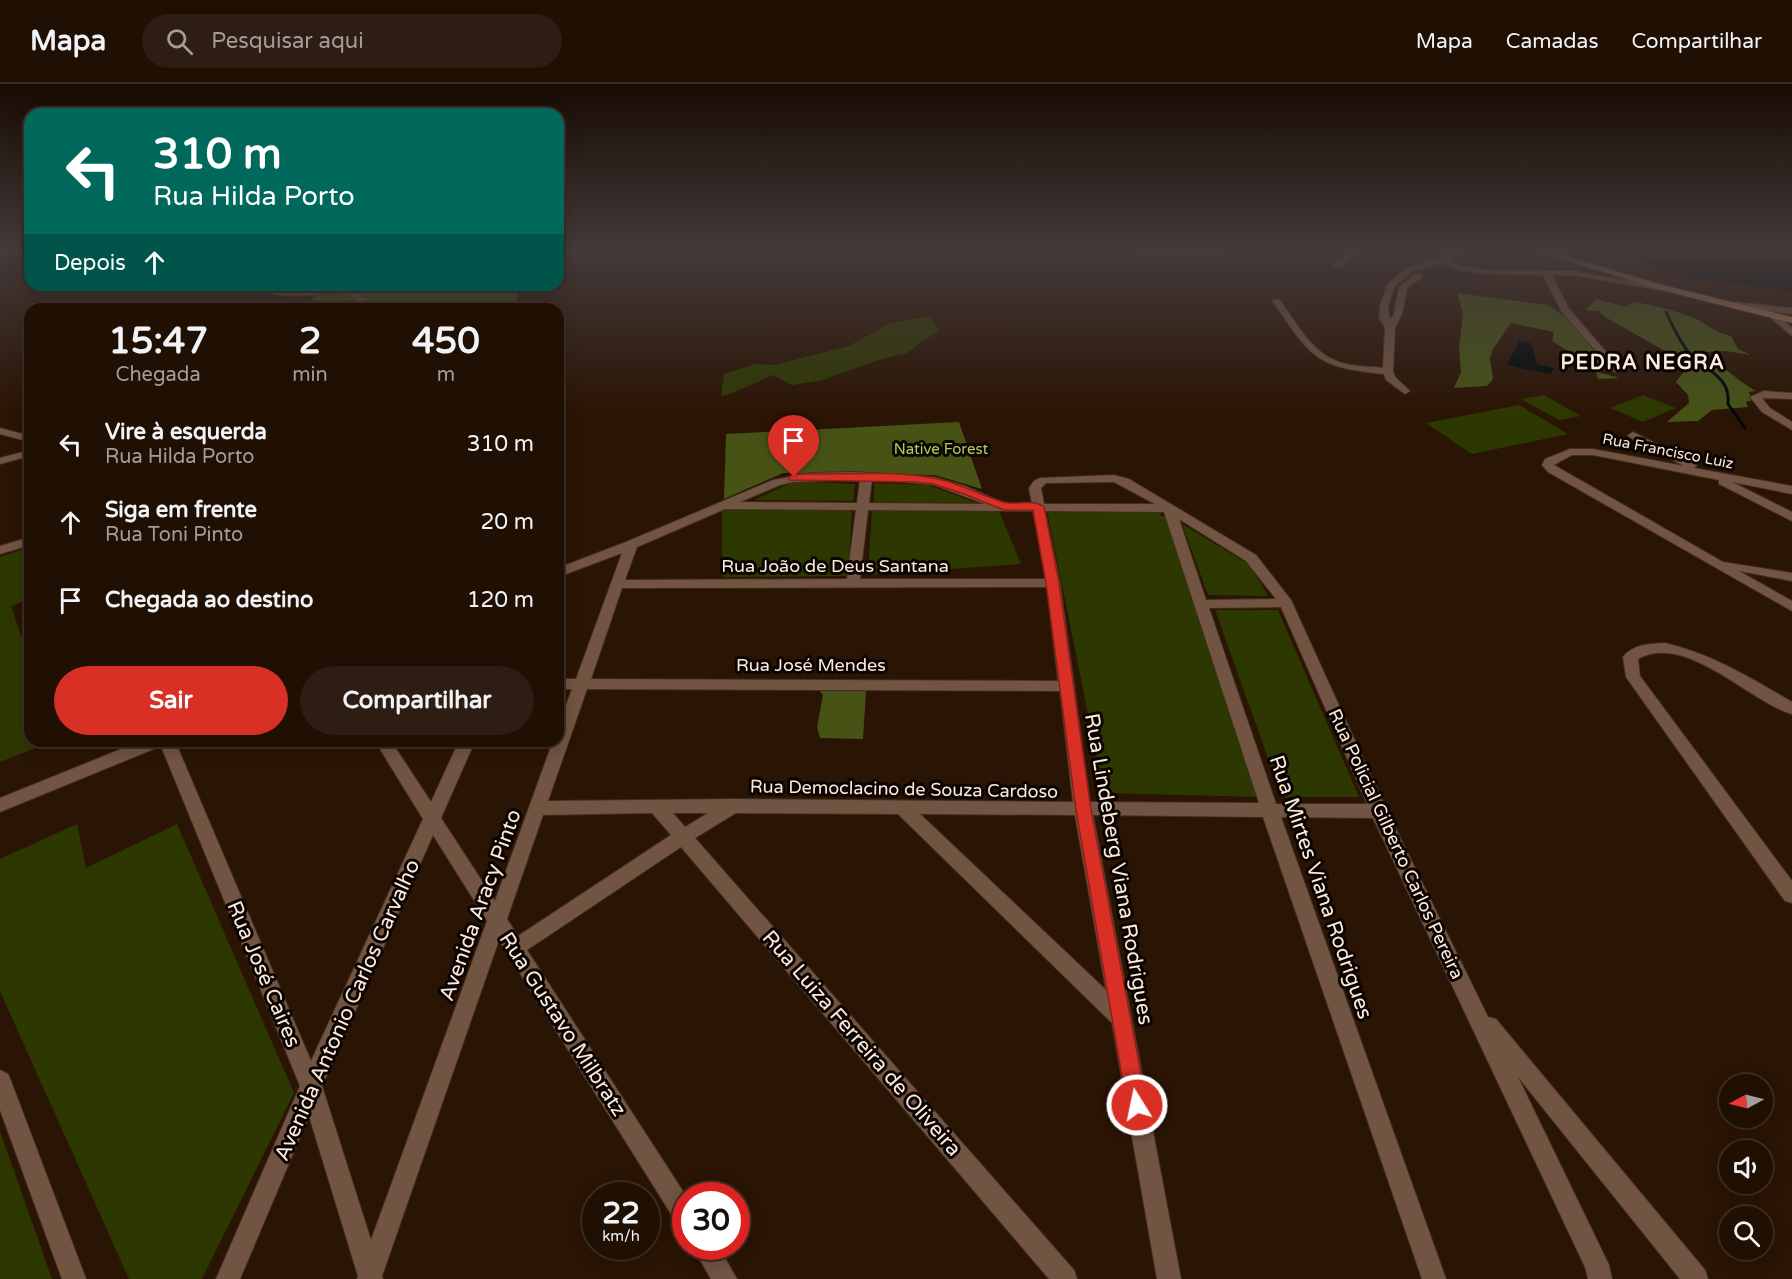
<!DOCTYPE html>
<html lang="pt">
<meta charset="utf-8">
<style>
:root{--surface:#200f03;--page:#2d1d12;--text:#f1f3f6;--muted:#a29c9a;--line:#3d2f25;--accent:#d93025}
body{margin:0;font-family:"Varela Round",sans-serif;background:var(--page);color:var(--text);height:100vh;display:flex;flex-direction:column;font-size:22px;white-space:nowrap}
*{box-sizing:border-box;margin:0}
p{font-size:20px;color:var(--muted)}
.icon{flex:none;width:33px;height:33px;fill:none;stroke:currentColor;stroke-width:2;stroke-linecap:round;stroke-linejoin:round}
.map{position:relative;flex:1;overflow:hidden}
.side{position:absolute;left:24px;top:219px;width:540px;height:444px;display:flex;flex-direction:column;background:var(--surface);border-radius:18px;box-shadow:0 3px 15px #0003,0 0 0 2px var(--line)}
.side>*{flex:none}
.hud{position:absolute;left:24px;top:24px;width:540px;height:183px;border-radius:18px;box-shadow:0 3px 15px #0003,0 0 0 2px var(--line);background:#00695c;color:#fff;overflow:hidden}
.needle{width:39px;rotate:263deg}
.tools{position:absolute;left:1719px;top:990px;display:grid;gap:12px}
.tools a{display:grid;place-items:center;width:54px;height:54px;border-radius:50%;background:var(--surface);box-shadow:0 3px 15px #0003,0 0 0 2px var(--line);font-size:30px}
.speed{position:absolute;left:582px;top:1098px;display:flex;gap:12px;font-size:30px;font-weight:700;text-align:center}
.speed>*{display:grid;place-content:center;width:78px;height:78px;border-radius:50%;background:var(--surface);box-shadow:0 3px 15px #0003,0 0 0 2px var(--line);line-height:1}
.speed small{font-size:15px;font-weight:400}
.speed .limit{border:9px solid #d22;background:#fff;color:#111}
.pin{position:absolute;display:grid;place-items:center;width:51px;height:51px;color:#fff;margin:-62px -26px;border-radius:50% 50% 50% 0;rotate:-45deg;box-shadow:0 0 6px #0007}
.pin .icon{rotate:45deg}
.me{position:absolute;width:66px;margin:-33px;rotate:350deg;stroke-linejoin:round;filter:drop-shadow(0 0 4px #0008)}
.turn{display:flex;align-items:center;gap:21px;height:126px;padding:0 30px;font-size:27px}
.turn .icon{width:78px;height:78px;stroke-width:2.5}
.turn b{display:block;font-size:42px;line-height:51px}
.then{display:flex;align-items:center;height:57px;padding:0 30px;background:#0003;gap:12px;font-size:22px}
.eta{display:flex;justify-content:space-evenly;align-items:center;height:102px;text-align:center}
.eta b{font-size:36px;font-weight:800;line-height:42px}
.cta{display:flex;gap:12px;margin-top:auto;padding:12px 30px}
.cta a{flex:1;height:69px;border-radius:36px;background:var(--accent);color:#fff;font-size:24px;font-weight:800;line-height:69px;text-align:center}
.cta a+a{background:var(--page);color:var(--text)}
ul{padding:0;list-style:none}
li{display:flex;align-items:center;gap:18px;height:78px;padding:0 30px}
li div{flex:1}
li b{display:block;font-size:22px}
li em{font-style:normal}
header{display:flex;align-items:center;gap:36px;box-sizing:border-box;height:84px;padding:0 30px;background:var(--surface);border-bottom:2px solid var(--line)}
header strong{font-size:28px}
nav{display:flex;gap:33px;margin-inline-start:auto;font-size:21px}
.search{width:420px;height:54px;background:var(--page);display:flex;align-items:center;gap:15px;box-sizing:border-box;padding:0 21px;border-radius:33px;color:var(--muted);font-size:22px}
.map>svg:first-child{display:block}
.green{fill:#2d3800}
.forest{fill:#465315}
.water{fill:#00070a}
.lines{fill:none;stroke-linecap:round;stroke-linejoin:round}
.stream{stroke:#00070a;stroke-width:3}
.minor-casing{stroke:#432e1e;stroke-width:2}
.secondary-casing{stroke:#432e1e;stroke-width:2}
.minor{fill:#715441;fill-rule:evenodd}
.secondary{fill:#a37556;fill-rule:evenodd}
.route{fill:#d93025;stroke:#8d1f18;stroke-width:1.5}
.labels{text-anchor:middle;stroke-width:6;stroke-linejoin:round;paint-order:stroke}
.far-park-label{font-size:15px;fill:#b3cc60;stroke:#0c0401}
.far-street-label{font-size:15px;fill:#faeadf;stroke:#0c0401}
.street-label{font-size:18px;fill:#faeadf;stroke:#0c0401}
.far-district-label{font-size:20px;font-weight:bold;letter-spacing:1.5px;fill:#faeadf;stroke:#0c0401}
.near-street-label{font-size:21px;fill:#faeadf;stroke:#0c0401}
</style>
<header>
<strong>Mapa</strong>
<div class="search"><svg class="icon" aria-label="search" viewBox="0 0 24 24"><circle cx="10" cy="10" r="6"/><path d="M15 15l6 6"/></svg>Pesquisar aqui</div>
<nav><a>Mapa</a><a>Camadas</a><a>Compartilhar</a></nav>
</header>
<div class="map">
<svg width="1792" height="1195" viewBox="0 0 1792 1195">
<rect width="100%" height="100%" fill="#2a1404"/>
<g class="green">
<path d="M929 232 939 246 905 270 881 275 823 296 792 301 773 291 730 310 721 312 724 290 756 280 774 281 849 262 891 239Z"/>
<path d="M1544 311 1581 332 1559 336 1521 315Z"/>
<path d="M1643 311 1676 324 1643 338 1610 324Z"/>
<path d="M1519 321 1568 350 1472 370 1426 339Z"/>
<path d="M795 397 855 400 853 417 754 416Z"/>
<path d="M874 399 928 401 977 419 874 418Z"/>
<path d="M722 426H852L848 492 722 493Z"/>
<path d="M872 426 999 427 1021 480 868 491Z"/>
<path d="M1047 427 1160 428 1161 432H1172L1260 713 1104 709Z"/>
<path d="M1182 440 1250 481 1268 512 1208 511Z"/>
<path d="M30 463V515L11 522 30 578V657H53L0 678V473Z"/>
<path d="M1215 526H1278L1359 713H1282Z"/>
<path d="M77 740 86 784 177 740 294 1009 202 1195H129L0 907V775Z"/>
<path d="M0 1047 52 1195H53H0Z"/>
</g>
<g class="forest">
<path d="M323 201H522L513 225H304Z"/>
<path d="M1457 209 1548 221 1567 234 1600 270 1603 277 1594 283 1597 288 1620 294 1598 295 1597 290 1574 276 1575 271 1552 257 1554 248 1511 239 1493 265 1490 275 1493 295 1487 302 1454 304 1461 288 1459 263 1463 229Z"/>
<path d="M1596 215 1625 223 1634 218C1655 221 1678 227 1698 236 1710 242 1718 250 1731 252L1738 265 1751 271 1726 267 1705 268 1702 271C1723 280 1737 297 1756 307L1749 308 1752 316 1746 318 1748 323 1712 326 1698 337 1667 338 1689 319 1688 311 1676 298 1686 285 1683 277 1605 233 1599 227 1586 226Z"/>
<path d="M959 338 982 405 935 391 783 389 724 415 726 350Z"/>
<path d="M819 606 866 607 863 655 820 654 817 643 823 611Z"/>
</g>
<g class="water">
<path d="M1598 164H1792V207L1685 193Z"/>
<path d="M1519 257 1531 259 1537 280 1554 284 1551 290 1507 281Z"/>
</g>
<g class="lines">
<path class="stream" d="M1666 228C1673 242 1679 258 1690 270 1706 286 1731 293 1728 320L1745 344"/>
<g class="minor-casing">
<g id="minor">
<path d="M9 164H19L0 173V168Z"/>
<path d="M1122 164H1235L1231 166 1184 169 1126 166Z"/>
<path d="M1353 164H1361L1340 183H1334V179Z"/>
<path d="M1457 164H1466L1448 176 1463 182 1485 186 1572 187 1664 203 1660 206 1572 191H1552L1569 225 1621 285 1616 288 1613 287 1562 228 1543 191 1485 190 1458 186 1441 179 1413 187 1395 202 1388 222 1390 236 1394 230 1399 203 1415 190H1421V194L1407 204 1402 230 1395 244 1393 287 1395 293 1410 307 1405 310 1386 296 1384 290C1312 283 1312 272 1272 217L1279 215C1294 235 1309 264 1332 275 1347 283 1367 282 1383 284L1385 244 1379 233 1380 222 1387 201 1407 183 1439 174Z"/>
<path d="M254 201 289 205 349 202 370 219 371 225H363V222L347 208C320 208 277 220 254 201Z"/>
<path d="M1736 218 1792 224V230L1733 223V219Z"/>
<path d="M1770 229H1776L1792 244V252L1770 233Z"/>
<path d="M1764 307 1792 309V315L1762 314 1770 324 1792 338V346L1762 328 1750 313Z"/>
<path d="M0 344 30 352V358L0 350Z"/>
<path d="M1633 348 1695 379 1697 381 1694 384 1792 402V410L1732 398 1792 428V437L1719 400V396L1593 371H1572L1554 381 1723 478 1792 489V497L1739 487 1792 517V527L1548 388 1542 381 1545 375 1570 365H1593L1684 382 1629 353 1628 351Z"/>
<path d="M30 366V372L0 380V374Z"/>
<path d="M855 388 934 393 965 402 1006 420H1032L1029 404 1034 397 1040 394 1114 391 1129 395 1256 471 1291 516 1387 727 1488 933 1496 935 1705 1186 1708 1195H1680L1518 993 1609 1181 1612 1195H1588L1585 1183 1373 734 1281 733 1446 1195H1422L1263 733 1093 731 1181 1195H1157L1112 939 898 730 736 729 695 754 1074 1186 1077 1195H1049L681 763 527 866 686 1112V1145L678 1141 499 856 382 1192 383 1195H357L358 1192 309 1032 240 1195H216L300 1002 161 662 0 728V714L141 657H175L311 977 423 735 375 657H391L431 718 459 657H475L441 734 495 817 553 657H558V643L572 605H558V595H576L622 469 558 493V484L626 458 773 396 811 389ZM860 395 857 419 740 418 780 401 793 398ZM872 395 934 401 985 420 869 419ZM1114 398 1155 420H1044L1041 404 1046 399ZM725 425 856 426 847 495 625 496 637 463ZM868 426 1033 427 1046 495H860ZM1045 427 1164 428 1259 719 1090 718 1060 499ZM1179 435 1246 477 1276 515 1206 516ZM1047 503 1058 597 591 595 622 504ZM1281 523 1367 720H1276L1209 524ZM587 605 1060 607 1073 718 733 715 548 717ZM652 729 671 751 518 852 507 835 543 731ZM673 729H708L685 743ZM920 730 1075 731 1106 906ZM433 751 487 837 371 1156 322 1002Z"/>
<path d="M30 453V461L0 470V462Z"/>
<path d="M1665 559C1712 570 1751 594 1792 618V630C1749 618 1686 548 1638 575L1640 592 1792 797V819L1785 817 1626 593 1623 573C1633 560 1649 560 1665 559Z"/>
<path d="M0 986 8 990 11 997 86 1195H62L0 1026Z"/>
<path d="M692 1162H718L737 1195H711Z"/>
</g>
</g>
<g class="secondary-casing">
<path id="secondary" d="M1528 164H1539L1663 201 1792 233V239L1657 205Z"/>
</g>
<use href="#minor" class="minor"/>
<use href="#secondary" class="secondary"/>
</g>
<linearGradient id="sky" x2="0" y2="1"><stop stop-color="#170b02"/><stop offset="0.5" stop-color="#443a3a"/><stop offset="1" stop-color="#443a3a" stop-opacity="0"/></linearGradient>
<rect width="1792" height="331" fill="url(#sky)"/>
<path class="route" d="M794 390C839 391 888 386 933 394 958 398 979 411 1003 418 1015 422 1034 414 1044 423L1059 499 1091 726 1147 1021 1144 1028 1137 1031 1130 1028 1127 1021 1076 726 1046 499 1033 426H1004L964 410 933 400 914 398 790 396 788 393Z"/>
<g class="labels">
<g class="far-park-label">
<text x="941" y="370">Native Forest</text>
</g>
<g class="far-street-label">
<text transform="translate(1668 367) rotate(11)" y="5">Rua Francisco Luiz</text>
</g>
<g class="street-label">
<text x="835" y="488">Rua João de Deus Santana</text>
<text x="811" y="587">Rua José Mendes</text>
<text transform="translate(904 705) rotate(1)" y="6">Rua Democlacino de Souza Cardoso</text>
<text transform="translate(1396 760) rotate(65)" y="6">Rua Policial Gilberto Carlos Pereira</text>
</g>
<g class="far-district-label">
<text x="1643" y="285">PEDRA NEGRA</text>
</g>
<g class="near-street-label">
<text transform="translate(1119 785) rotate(80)" y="7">Rua Lindeberg Viana Rodrigues</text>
<text transform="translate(1321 803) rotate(71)" y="7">Rua Mirtes Viana Rodrigues</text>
<text transform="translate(480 821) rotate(-70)" y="7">Avenida Aracy Pinto</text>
<text transform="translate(264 890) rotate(67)" y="7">Rua José Caires</text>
<text transform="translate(347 926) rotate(-66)" y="7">Avenida Antonio Carlos Carvalho</text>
<text transform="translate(563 940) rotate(57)" y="7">Rua Gustavo Milbratz</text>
<text transform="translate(862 959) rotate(49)" y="7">Rua Luiza Ferreira de Oliveira</text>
</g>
</g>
</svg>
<div class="tools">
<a><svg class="needle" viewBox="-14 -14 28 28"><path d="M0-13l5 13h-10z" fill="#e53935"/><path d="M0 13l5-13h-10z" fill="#a29c9a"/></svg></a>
<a><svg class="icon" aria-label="sound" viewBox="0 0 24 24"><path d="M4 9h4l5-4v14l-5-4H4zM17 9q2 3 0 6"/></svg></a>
<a><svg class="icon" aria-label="search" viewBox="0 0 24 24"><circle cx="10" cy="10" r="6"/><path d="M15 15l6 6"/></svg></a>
</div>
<div class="speed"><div>22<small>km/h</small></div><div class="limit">30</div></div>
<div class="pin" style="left:794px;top:393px;background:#d93025"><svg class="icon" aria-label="arrive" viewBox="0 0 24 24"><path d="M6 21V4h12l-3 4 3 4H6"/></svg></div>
<svg class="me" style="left:1137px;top:1021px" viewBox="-20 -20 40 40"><circle r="17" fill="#d93025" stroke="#fff" stroke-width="3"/><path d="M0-11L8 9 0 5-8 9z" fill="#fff"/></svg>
<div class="hud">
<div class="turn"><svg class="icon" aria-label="left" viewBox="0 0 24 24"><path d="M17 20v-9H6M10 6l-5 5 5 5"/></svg><div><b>310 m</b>Rua Hilda Porto</div></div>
<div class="then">Depois<svg class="icon" aria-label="ahead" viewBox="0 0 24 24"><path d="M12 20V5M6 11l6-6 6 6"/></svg></div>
</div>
<section class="side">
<div class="eta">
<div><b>15:47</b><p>Chegada</p></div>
<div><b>2</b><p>min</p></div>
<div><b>450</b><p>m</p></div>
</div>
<ul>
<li><svg class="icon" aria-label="left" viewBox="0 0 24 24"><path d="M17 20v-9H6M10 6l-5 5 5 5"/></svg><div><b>Vire à esquerda</b><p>Rua Hilda Porto</p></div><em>310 m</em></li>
<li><svg class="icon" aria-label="ahead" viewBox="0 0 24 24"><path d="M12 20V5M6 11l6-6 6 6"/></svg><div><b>Siga em frente</b><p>Rua Toni Pinto</p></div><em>20 m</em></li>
<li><svg class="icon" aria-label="arrive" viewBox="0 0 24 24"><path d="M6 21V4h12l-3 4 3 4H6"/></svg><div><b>Chegada ao destino</b></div><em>120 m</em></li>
</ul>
<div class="cta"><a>Sair</a><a>Compartilhar</a></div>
</section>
</div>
